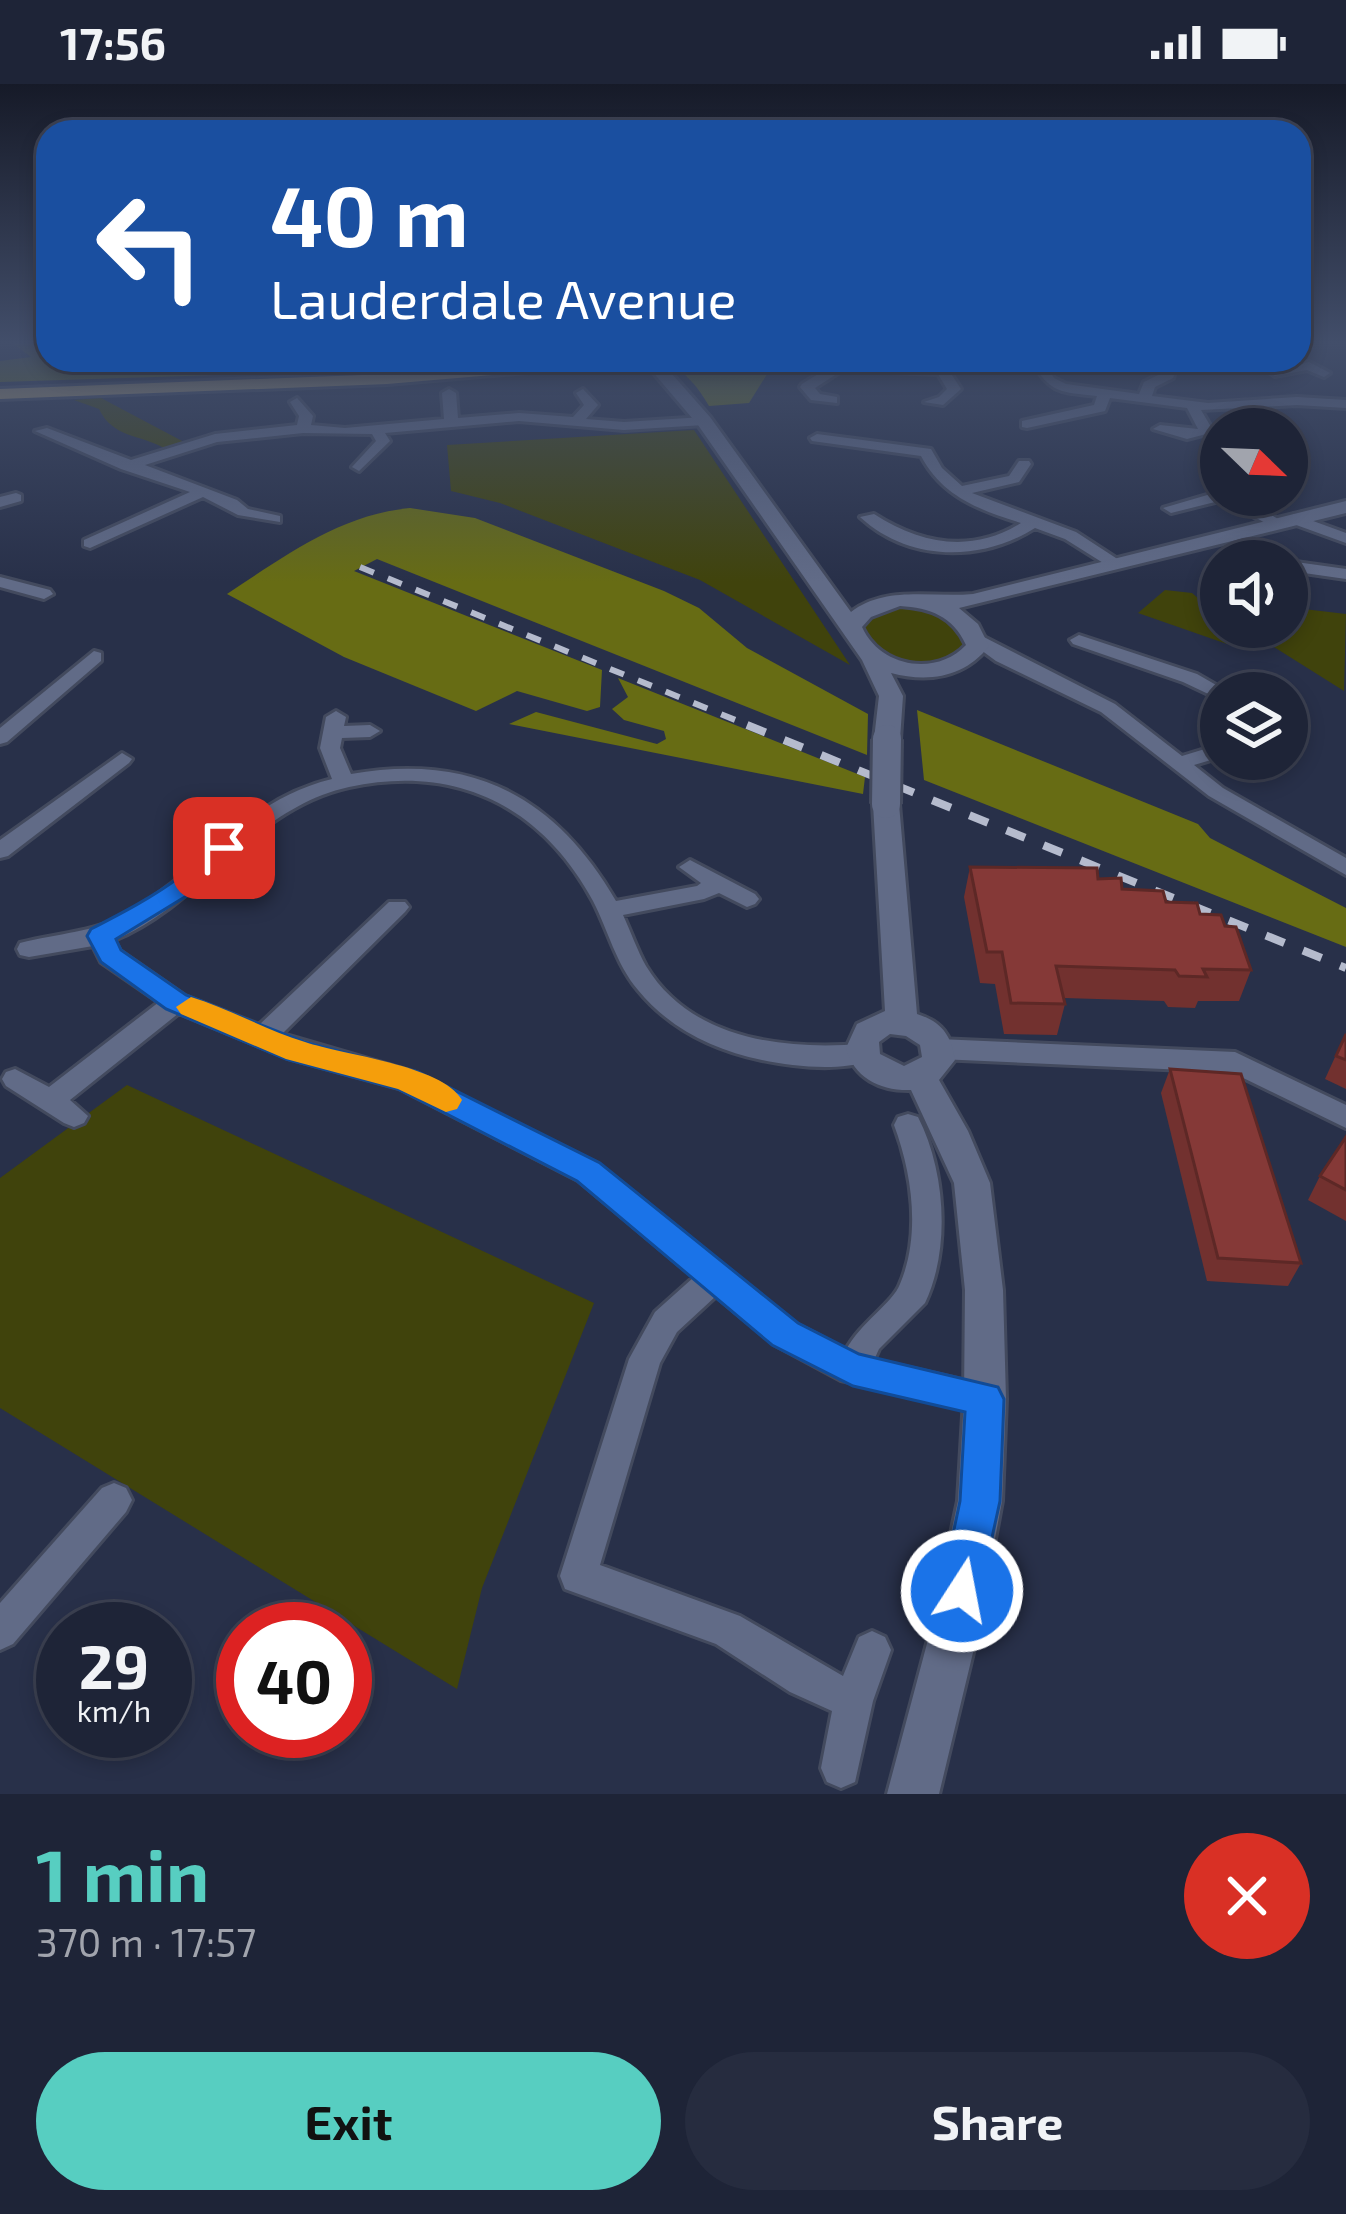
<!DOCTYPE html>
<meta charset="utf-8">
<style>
:root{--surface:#1e2437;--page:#262c3f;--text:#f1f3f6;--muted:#a1a4ad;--line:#3c4152;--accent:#57cec1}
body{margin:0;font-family:"Exo 2",sans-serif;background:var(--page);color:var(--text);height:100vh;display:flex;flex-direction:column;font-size:45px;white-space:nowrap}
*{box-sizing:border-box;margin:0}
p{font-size:39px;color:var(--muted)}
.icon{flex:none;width:66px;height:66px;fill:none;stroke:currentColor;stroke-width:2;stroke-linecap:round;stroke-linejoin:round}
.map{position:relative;height:1710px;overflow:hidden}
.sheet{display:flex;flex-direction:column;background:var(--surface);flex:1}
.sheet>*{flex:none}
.hud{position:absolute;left:36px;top:36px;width:1275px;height:252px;border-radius:36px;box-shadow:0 6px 18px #0003,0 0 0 3px var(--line);background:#1a4fa0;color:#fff;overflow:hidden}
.needle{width:78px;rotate:113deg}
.fabs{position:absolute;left:1200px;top:324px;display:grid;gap:24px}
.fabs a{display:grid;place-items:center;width:108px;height:108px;border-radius:50%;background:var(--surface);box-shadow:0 6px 18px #0003,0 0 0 3px var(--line);font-size:60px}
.speed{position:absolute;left:36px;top:1518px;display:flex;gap:24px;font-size:60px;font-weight:700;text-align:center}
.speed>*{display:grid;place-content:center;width:156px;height:156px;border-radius:50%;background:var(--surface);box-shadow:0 6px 18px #0003,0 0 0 3px var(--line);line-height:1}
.speed small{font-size:30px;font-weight:400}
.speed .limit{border:18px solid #d22;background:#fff;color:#111}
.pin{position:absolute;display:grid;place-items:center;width:102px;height:102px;color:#fff;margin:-51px;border-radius:24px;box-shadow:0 6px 18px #0006}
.me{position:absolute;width:132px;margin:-66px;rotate:11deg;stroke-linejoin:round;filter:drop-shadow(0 0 9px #0008)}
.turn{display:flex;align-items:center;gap:42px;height:252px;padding:0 36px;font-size:54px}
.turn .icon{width:156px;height:156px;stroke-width:2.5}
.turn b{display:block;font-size:84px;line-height:102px}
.round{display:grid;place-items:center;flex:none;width:126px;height:126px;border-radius:63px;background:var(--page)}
.overview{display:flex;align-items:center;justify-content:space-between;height:204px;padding:0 36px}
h1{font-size:72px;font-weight:700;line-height:90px;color:var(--accent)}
.primary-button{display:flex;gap:24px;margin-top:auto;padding:24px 36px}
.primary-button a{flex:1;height:138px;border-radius:72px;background:var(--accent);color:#111;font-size:48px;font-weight:700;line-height:138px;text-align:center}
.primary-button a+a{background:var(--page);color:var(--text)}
.status{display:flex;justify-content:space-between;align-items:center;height:84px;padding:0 60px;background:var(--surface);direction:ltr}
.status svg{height:33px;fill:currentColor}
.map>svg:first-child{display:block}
.green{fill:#40430c}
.forest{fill:#676c14}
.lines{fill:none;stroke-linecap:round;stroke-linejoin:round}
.minor-casing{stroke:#434a5e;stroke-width:6}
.tertiary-casing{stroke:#434a5e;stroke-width:6}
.trunk-casing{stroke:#434a5e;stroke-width:6}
.minor{fill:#616b87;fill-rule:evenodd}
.tertiary{fill:#616b87;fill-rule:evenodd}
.trunk{fill:#b6a373;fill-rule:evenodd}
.rail-far1{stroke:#b5bbcd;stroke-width:6;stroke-dasharray:15 15;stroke-linecap:butt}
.rail{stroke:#b5bbcd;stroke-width:8;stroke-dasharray:20 20;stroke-linecap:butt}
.tertiary-bridge-casing{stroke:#434a5e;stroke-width:34;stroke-linecap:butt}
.tertiary-bridge{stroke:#616b87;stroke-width:28}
.wall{fill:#72312f}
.building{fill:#853937;stroke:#5d2826;stroke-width:3}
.route{fill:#1a73e8;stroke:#114b97;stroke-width:3}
.slow{fill:#f59e0b}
</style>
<div class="status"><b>17:56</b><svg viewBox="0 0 49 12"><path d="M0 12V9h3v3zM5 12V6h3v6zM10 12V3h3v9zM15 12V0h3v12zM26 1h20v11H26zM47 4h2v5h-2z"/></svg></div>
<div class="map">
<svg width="1346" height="1710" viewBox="0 0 1346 1710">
<rect width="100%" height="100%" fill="#283049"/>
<g class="green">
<path d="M101 314 184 358 164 364C139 350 113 354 99 325L74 316Z"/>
<path d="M694 346 850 581 700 496 500 419 451 407 447 361Z"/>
<path d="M1165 506 1192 509 1221 534V543H1231L1267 565 1227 560 1138 529Z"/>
<path d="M903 523C931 528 956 533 965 562 931 596 884 579 862 541L871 532Z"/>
<path d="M1287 523 1346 530 1344 607 1242 543H1287Z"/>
<path d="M127 1001 594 1219 482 1504 457 1605 0 1324V1094Z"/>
</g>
<g class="forest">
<path d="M11 258H48V276H139L129 281 143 284 240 276H335L341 280 484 276 315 288 0 298V277L31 273Z"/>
<path d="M686 276H776L749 319 709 322C696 300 691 297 675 281Z"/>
<path d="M410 424 475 434 664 507 699 524 747 564 868 630 867 671 377 475 354 487 602 586 600 623 587 627 517 607 476 627 344 573 227 510C285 472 339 431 410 424Z"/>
<path d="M618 594 865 693 863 710 509 640 536 628 657 660 666 655 664 647 624 636 612 625 628 613Z"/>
<path d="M917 626 1198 740 1210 754 1346 824V863L924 696Z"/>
</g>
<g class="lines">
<g class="minor-casing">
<g id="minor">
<path d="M841 276 941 282 982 276 950 288 961 305 943 321 924 318 939 313 947 305 938 290 890 288 852 280 815 304 820 310 837 313V319L811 316 800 303 802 300Z"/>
<path d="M1031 276H1043L1054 294 1066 300 1139 310 1144 298 1162 289 1167 276H1179L1173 294 1155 303 1152 312 1208 319 1297 313 1346 316V324L1297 321 1201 326 1214 348 1187 355 1153 345 1160 341 1198 345 1187 324 1110 314 1105 327 1027 344 1022 343V337L1094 321 1097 312C1061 308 1050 310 1031 276Z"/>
<path d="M1309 278 1330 289 1324 293 1307 286 1275 292 1269 288Z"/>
<path d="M449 305 456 309 458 334 519 329 573 333 584 321 576 309 583 305 598 321 586 335 624 338 704 333 711 337 704 341 624 346 519 337 385 349 390 357 359 387 352 383 376 357 372 350 303 349 217 358 145 381 237 416 248 425 280 432V438L238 431 203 413 90 464 84 462V456L190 408 121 385 35 347 47 344 131 376 215 350 297 341 299 332 290 318 297 314 313 332 311 341 345 344 444 335 442 309Z"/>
<path d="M817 350 931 365 942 384 962 402 1009 392 1019 377H1029L1031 380 1019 398 972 409 1076 448 1122 478 1108 482 1065 455 1035 444C981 478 909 478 860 433L874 430C921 460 971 470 1021 439 979 426 942 412 921 372L812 357 810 354Z"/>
<path d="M1221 407V411H1237L1285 439 1271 442 1223 416 1171 429 1163 424Z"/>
<path d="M16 409 21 411V417L0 423V413Z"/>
<path d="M1294 430 1346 449V459L1288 438 1286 435Z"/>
<path d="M1296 478 1346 485V495L1290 487V479Z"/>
<path d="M0 493 50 506 53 510 44 515 0 503Z"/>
<path d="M976 549 1115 620 1182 672 1221 660V673L1194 681 1223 704 1346 774V791L1209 712 1101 628 996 577 970 558 967 554Z"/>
<path d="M1079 551 1197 590 1230 609H1221V616L1183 598 1073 560 1070 556Z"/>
<path d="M94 567 101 569V577L7 658 0 660V644Z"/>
<path d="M336 627 346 633 344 642 370 641 380 647 370 653 342 654 340 664 351 690C472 669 555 712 616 817L697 802 701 799 679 783 690 776 755 810 759 815 755 820 747 823 719 809 704 815 623 831C631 848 637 866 646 882 691 956 784 966 862 960L871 963 875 970 871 977C838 987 796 983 762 976 714 966 670 945 638 906 616 880 608 846 593 817 541 721 455 680 349 703 250 725 203 820 114 856L120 867 185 912 259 941 389 818H405L409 823 405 828 282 950 416 989 598 1080 796 1240 846 1266C860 1239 893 1219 900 1200 921 1151 912 1089 894 1041L898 1033 908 1030 918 1033C945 1086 951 1164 925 1219L879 1265 874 1276 997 1304 1002 1315 997 1326 985 1330 841 1296 774 1260 716 1212 677 1248 660 1279 600 1481 740 1532 843 1592 859 1553 872 1547 885 1553 891 1566 873 1617 855 1698 841 1704 827 1698 821 1684 832 1627 790 1608 716 1560 565 1505 560 1492 629 1275 655 1228 694 1193 578 1096 399 1004 288 974 179 929 70 1016 88 1032 84 1039 74 1043 64 1039 6 1002 2 995 6 988 15 985 49 1003 159 918 101 878 93 862 29 873 20 871 17 865 20 859C58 849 94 849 129 829 204 786 242 717 332 695L320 664 326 633Z"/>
<path d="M122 669 132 675 129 679 8 772 0 774V756Z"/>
<path d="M939 955 1235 968 1346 1021V1044L1231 988 939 975 930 972 926 965 930 958Z"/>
<path d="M114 1399 126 1404 132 1416 126 1428 13 1560 0 1566V1519L102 1404Z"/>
</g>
</g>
<g class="tertiary-casing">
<g id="tertiary">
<path d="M621 276 664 281 710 333 851 528C886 501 931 514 973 510L1346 417V429L959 524 978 540 989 562C965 593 929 599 891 589L903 612 900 655 887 663 874 655 879 612 862 576 698 341 652 287ZM900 522C930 524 953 532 966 561 936 593 880 583 862 543L871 533Z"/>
<path d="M886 712 899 720 917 930C942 938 951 951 955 976L939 996 968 1047 990 1099 1003 1206 1006 1315 1002 1417 977 1552 939 1710H887L929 1552 958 1417 964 1315 965 1206 954 1099 911 1006C880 1007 854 994 846 964L857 940 885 927 873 720ZM890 950 906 952 920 961 922 973 904 982 880 970 879 958Z"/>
</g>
</g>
<g class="trunk-casing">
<path id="trunk" d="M549 276H619L610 281 387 300 0 315V305L387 290Z"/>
</g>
<use href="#minor" class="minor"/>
<use href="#tertiary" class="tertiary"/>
<use href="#trunk" class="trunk"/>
<path class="rail-far1" d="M360 483 755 644"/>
<path class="rail" d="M747 641 1346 884"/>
<g class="tertiary-bridge-casing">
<path id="tertiary-bridge" d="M886 720 887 655"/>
</g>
<use href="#tertiary-bridge" class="tertiary-bridge"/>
</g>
<g class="wall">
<path d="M970 783 1098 795 1122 805 1200 830 1225 842 1251 886 1239 917H1198L1195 924 1168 923 1164 917 1064 914 1065 920 1057 951 1004 950 995 900 980 899 964 813Z"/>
<path d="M1346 949V1005L1325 995Z"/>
<path d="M1170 985 1301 1179 1288 1202 1207 1197 1161 1009Z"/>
<path d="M1346 1053V1137L1308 1116 1320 1092Z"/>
</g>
<g class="building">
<path d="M970 783 1097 784 1098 795 1121 794 1122 805 1163 807 1166 818 1197 819 1200 830 1221 831 1225 842 1236 843 1251 886 1203 885 1207 893 1179 892 1175 886 1056 882 1065 920 1011 919 1002 868H987Z"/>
<path d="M1346 950V976L1336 972Z"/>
<path d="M1170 985 1241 990 1301 1179 1218 1174Z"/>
<path d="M1346 1053V1106L1320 1092Z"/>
</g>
<linearGradient id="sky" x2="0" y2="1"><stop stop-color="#161a28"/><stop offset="0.52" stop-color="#424e6a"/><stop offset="1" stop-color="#424e6a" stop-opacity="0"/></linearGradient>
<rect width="1346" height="498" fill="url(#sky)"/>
<path class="route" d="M224 756 237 764 206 800 116 855 121 866 186 911 304 958 418 988 600 1079 798 1239 859 1270 998 1303 1004 1315 1000 1417 977 1522 962 1528 947 1522 941 1507 960 1417 965 1328 853 1302 772 1261 577 1097 398 1005 286 975 166 925 101 878 87 852 91 845C122 829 153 813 181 792 196 781 206 761 224 756Z"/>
<path class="slow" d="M191 913C230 925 266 946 305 958 343 971 442 981 462 1016L457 1025 446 1028 398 1005 286 975 181 930 176 923Z"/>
</svg>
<div class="fabs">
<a><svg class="needle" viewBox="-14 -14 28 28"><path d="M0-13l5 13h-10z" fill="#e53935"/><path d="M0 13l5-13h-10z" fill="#a1a4ad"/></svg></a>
<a><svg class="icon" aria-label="sound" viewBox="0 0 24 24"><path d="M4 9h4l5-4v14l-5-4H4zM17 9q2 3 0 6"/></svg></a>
<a><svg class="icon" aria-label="layers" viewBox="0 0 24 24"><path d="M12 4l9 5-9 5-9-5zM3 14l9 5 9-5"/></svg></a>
</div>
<div class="speed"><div>29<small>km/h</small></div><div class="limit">40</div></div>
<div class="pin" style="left:224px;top:764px;background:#d93025"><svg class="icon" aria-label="arrive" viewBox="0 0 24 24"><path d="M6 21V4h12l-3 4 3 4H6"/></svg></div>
<svg class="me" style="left:962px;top:1507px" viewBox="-20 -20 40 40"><circle r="17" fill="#1a73e8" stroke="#fff" stroke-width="3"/><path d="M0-11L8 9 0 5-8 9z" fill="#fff"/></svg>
<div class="hud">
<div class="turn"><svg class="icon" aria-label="left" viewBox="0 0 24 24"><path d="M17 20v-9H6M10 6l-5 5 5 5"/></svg><div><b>40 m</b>Lauderdale Avenue</div></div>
</div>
</div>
<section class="sheet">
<div class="overview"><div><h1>1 min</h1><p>370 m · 17:57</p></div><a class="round" style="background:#d93025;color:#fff"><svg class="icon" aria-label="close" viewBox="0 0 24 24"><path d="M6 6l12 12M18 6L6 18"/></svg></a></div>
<div class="primary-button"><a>Exit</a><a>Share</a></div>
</section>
